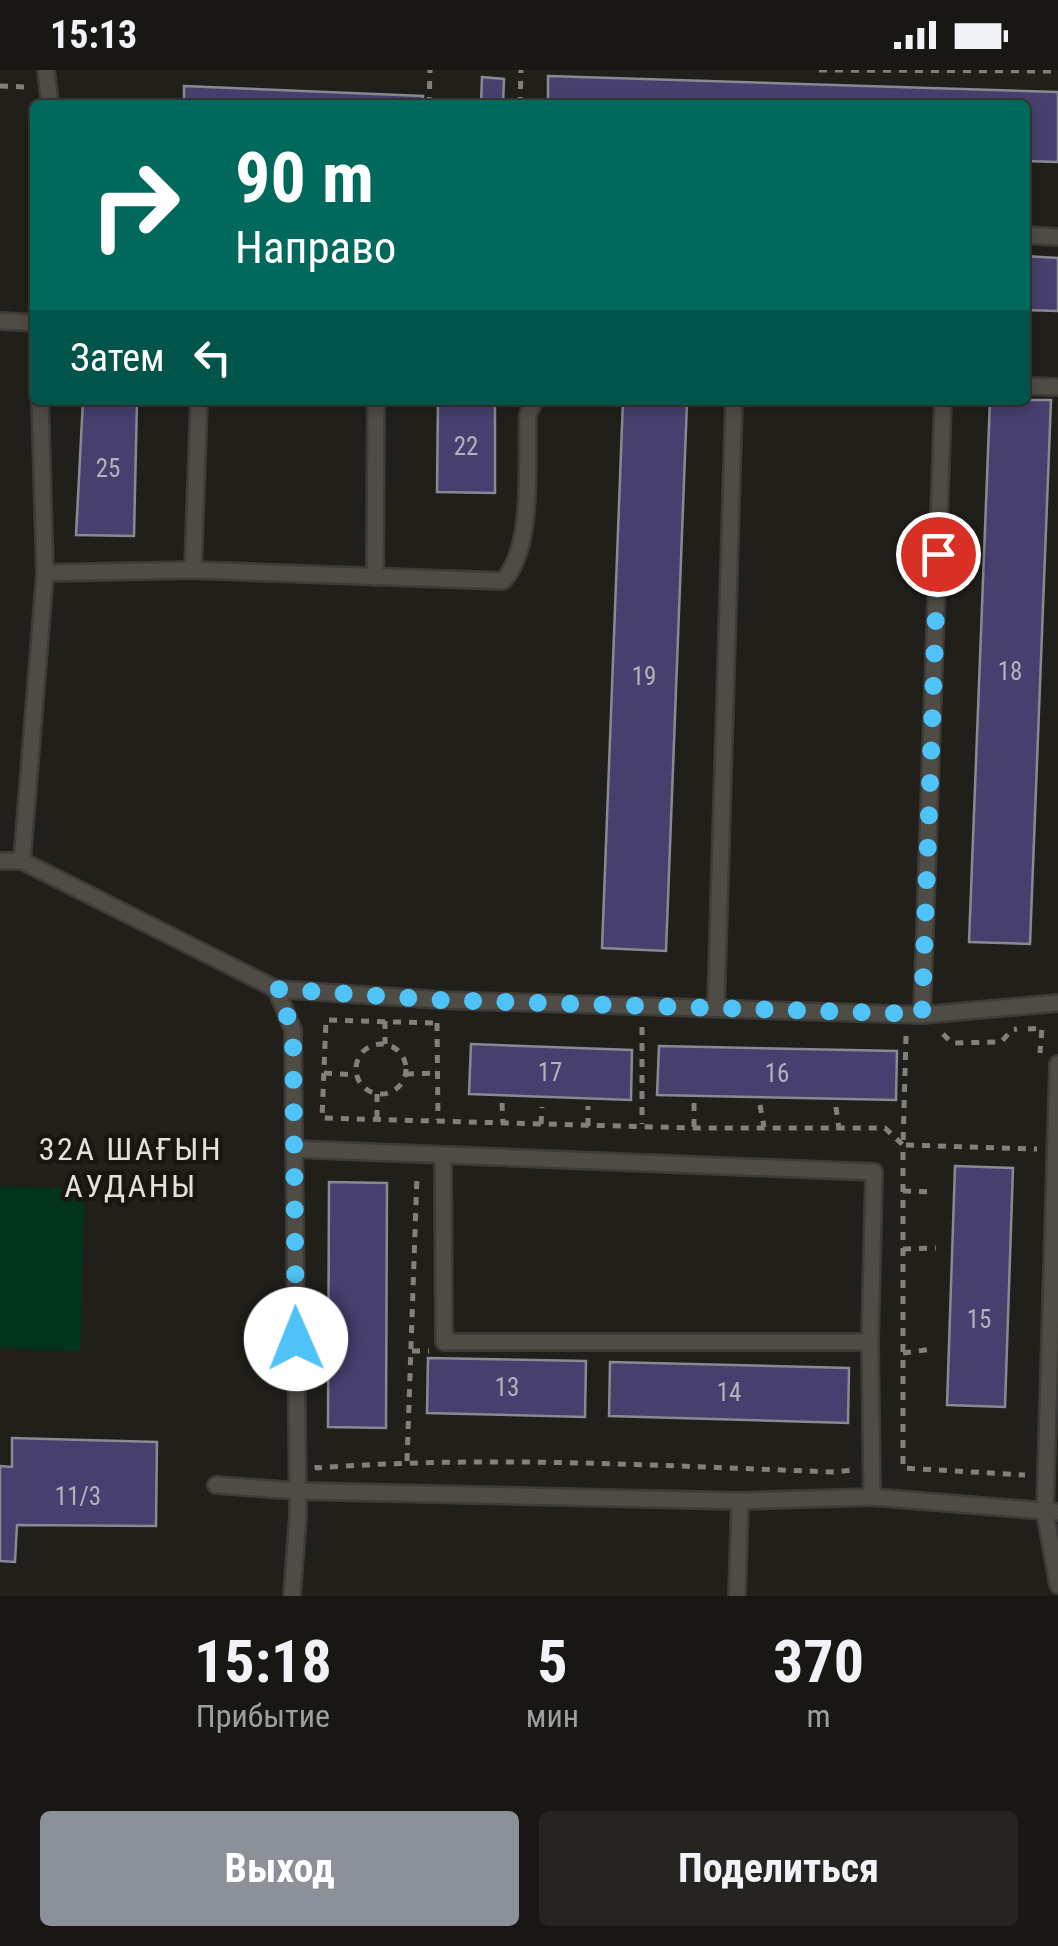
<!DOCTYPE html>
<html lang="ru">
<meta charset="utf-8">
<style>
:root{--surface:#191713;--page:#262421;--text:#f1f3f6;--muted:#9f9fa0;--line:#373633;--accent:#8c9099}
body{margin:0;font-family:"Roboto Condensed",sans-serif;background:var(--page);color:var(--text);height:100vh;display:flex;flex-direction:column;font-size:38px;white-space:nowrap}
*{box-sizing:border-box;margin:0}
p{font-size:32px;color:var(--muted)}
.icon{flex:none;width:55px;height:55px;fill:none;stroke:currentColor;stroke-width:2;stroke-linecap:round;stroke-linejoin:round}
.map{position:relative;height:1526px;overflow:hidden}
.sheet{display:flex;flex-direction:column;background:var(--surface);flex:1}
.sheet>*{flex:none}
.top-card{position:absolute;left:30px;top:30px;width:1000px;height:305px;border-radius:10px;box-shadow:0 5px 15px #0003,0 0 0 2px var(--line);background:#00695c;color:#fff;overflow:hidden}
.pin{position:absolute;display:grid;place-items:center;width:85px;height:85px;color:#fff;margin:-42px;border:5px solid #fff;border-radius:50%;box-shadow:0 2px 10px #0007}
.me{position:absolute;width:110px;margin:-55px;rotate:359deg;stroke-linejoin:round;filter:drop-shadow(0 0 8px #0008)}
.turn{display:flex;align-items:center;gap:35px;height:210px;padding:0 40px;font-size:45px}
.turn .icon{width:130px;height:130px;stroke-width:2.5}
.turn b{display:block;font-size:70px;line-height:85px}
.then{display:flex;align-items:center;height:95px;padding:0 40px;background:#0003;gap:20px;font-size:38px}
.eta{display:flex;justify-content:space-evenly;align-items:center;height:170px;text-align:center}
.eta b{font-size:60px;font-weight:700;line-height:70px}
.cta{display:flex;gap:20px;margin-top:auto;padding:20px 40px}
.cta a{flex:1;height:115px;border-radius:10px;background:var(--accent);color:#fff;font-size:40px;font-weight:700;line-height:115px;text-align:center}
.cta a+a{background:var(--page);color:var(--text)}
.status{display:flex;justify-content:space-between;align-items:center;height:70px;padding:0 50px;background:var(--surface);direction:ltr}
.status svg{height:28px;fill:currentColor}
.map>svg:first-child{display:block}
.green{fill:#01331d}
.building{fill:#473f6e;stroke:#8a8991;stroke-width:2.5}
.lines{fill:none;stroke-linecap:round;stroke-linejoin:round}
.service-casing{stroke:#3c3b37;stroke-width:20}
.path{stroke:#82807b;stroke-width:5;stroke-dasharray:8 8;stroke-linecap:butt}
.service{stroke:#4f4c45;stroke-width:15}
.route{stroke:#4fc3f7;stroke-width:18;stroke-dasharray:0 32.4}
.labels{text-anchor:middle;stroke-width:9;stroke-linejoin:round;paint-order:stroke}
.number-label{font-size:25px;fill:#b4b2ba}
.neighbourhood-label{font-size:32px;letter-spacing:2.5px;fill:#e4e1d9;stroke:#181610}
</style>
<div class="status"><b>15:13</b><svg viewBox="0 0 49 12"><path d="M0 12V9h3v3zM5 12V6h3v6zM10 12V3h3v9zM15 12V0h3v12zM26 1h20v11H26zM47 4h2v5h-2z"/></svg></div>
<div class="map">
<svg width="1058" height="1526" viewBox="0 0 1058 1526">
<rect width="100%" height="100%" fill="#211f19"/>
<path class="green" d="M0 1116 85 1119 80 1281 0 1278Z"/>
<g class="building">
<path d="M548 6 1058 22V92L1025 91V35H548Z"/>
<path d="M482 7 504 9 503 35H481Z"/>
<path d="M184 16 423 26V35H184Z"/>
<path d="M1025 186 1058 188V241L1025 240Z"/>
<path d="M83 330 137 331 134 466 76 465Z"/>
<path d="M438 330H495V423L437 422Z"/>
<path d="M623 330 687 333 666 881 602 878Z"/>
<path d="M990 330H1051L1030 874 969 872Z"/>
<path d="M471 974 632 980 631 1030 469 1024Z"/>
<path d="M659 976 897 981 896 1030 657 1025Z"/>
<path d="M955 1096 1013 1098 1005 1337 947 1335Z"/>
<path d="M329 1112 387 1113 386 1358 328 1357Z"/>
<path d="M428 1288 586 1291 585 1347 427 1343Z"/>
<path d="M610 1292 849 1298 848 1353 609 1346Z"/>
<path d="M12 1368 157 1372 156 1456 17 1455 15 1492 0 1491V1396L12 1397Z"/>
</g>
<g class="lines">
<g class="service-casing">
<g id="service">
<path d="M46 0 50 35"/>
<path d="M1025 165 1058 167"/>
<path d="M0 251 35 253"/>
<path d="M1025 316 1058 317"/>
<path d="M193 500 199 330"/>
<path d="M45 503 193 500 503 511C535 476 526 390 528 344L535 330"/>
<path d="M375 507 376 330"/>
<path d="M0 791H22L45 503 40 330"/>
<path d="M22 791 276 919 440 930 922 945 1058 933"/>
<path d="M276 919 293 960 298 1445 292 1526"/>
<path d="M716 937 734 330"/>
<path d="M922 945 943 330"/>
<path d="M1058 994 1045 1442 1058 1515"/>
<path d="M294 1079 874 1102 870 1272H444L443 1085"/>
<path d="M870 1272 872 1427"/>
<path d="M216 1415 298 1421 740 1431 872 1427 1058 1442"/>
<path d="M737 1526 740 1431"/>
</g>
</g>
<g class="path">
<path d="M819 0 1058 1"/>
<path d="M0 16 27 17"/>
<path d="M429 35 430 0"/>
<path d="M520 35 521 0"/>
<path d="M385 951V974"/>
<path d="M433 953 326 950 322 1048 694 1058H885L903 1075V1398L1025 1405"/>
<path d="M437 953 438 1050"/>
<path d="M642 957V1054"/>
<path d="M1028 959 1042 958 1040 983"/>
<path d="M943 964 952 973 1001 972 1012 960 1017 959"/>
<path d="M906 966 903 1075 1037 1079"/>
<circle cx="381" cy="999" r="25"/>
<path d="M324 1003 356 1005"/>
<path d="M406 1004 438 1003"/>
<path d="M377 1024V1050"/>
<path d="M502 1033 503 1053"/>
<path d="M694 1033V1058"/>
<path d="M760 1035 764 1057"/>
<path d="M836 1037 839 1060"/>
<path d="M541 1054 542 1037"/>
<path d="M588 1056V1036"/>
<path d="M903 1121 935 1122"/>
<path d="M903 1179 936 1178"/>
<path d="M412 1281H429"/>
<path d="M903 1283 933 1279"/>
<path d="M407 1391 417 1105"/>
<path d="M317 1395V1398C489 1385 663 1396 835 1402L852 1400"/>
</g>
<use href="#service" class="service"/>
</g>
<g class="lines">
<path class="route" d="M296 1269 293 960 276 919 440 930 922 944 938 484"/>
</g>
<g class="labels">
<g class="number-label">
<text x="466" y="385">22</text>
<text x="108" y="407">25</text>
<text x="1010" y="610">18</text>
<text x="644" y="615">19</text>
<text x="550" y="1011">17</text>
<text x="777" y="1012">16</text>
<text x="979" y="1258">15</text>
<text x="507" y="1326">13</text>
<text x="729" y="1331">14</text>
<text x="78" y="1435">11/3</text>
</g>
<g class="neighbourhood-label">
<text x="131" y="1090">32А ШАҒЫН<tspan x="131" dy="37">АУДАНЫ</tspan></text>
</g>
</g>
</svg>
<div class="pin" style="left:938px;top:484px;background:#d93025"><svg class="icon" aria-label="arrive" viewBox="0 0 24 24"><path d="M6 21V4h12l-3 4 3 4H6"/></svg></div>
<svg class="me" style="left:296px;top:1269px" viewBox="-20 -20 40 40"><circle r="19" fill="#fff"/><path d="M0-13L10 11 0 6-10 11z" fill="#4fc3f7"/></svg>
<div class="top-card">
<div class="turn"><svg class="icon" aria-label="right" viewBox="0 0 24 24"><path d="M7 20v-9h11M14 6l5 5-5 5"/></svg><div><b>90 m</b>Направо</div></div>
<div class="then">Затем<svg class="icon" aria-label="left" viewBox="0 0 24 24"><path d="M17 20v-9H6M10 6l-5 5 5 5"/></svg></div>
</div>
</div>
<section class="sheet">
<div class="eta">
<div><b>15:18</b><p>Прибытие</p></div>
<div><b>5</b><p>мин</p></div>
<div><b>370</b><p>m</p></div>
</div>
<div class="cta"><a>Выход</a><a>Поделиться</a></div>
</section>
